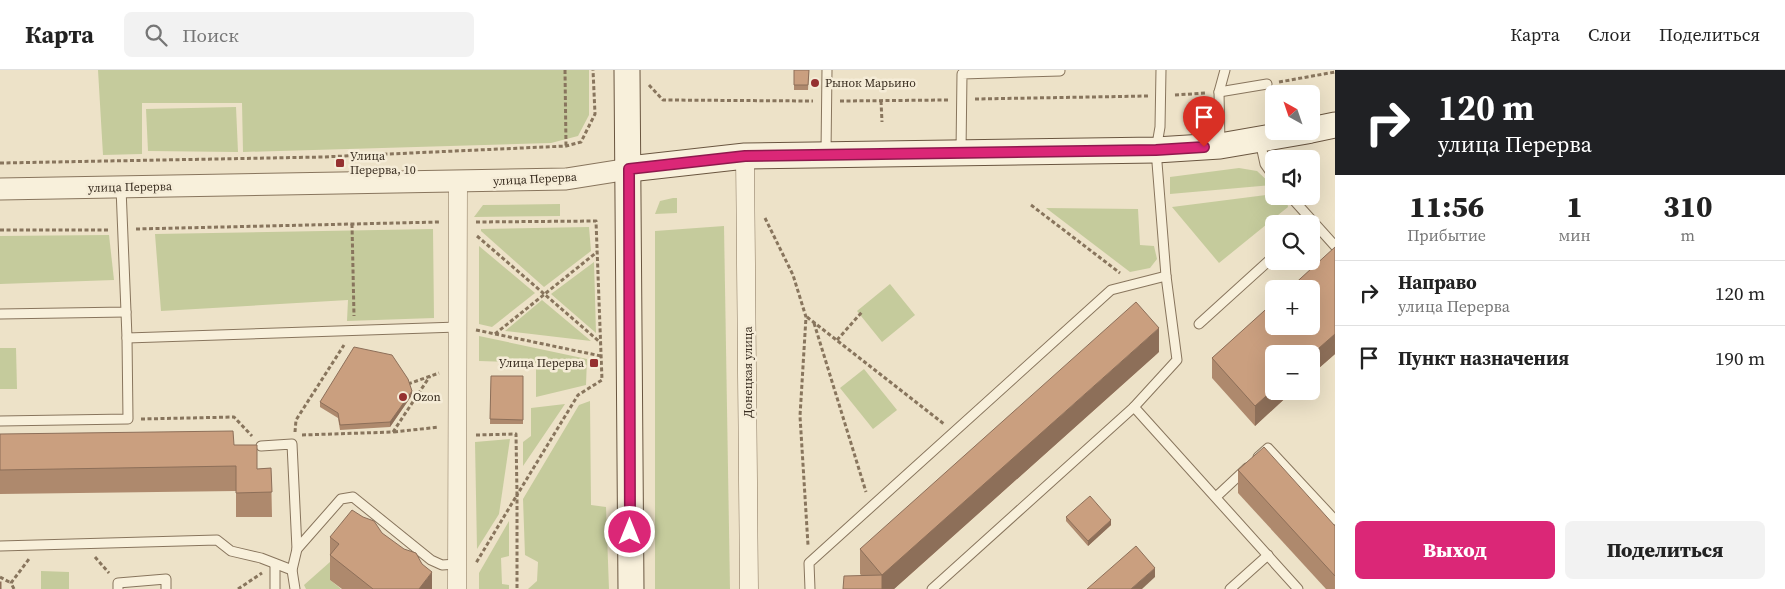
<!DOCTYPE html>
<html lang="ru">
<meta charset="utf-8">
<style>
:root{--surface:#fff;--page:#f2f2f2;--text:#222;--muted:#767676;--line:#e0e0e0;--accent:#db2777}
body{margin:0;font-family:"Source Serif 4",serif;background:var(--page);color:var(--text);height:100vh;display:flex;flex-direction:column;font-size:19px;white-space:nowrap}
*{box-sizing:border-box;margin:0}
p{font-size:16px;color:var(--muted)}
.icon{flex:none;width:28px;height:28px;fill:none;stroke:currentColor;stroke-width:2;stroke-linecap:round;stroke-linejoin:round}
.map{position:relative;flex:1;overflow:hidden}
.sheet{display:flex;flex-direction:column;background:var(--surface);width:450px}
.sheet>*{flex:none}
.hud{background:#202124;color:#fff;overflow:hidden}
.needle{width:32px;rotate:320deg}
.controls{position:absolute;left:1265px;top:15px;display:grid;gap:10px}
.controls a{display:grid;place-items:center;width:55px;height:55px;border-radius:8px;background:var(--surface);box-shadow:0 5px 20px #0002;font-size:25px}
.pin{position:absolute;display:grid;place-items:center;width:42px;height:42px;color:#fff;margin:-51px -21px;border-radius:50% 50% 50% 0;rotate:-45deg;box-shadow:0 0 5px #0007}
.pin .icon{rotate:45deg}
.me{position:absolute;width:55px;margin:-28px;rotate:0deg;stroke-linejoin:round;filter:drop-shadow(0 0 4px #0008)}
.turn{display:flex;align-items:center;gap:18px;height:105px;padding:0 20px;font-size:22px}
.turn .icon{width:65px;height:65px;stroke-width:2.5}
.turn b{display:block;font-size:35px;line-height:42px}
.eta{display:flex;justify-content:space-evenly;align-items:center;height:85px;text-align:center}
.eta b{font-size:30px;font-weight:800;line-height:35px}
.cta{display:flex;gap:10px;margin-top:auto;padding:10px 20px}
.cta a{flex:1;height:58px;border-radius:8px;background:var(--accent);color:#fff;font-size:20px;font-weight:800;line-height:58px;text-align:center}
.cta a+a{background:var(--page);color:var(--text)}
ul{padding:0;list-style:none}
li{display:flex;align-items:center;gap:15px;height:65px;padding:0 20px;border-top:1px solid var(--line)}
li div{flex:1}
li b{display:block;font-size:19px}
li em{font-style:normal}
header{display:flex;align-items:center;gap:30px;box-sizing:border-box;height:70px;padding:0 25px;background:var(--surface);border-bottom:1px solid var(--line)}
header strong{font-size:24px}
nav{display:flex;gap:28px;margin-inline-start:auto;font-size:18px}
.search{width:350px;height:45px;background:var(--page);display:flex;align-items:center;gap:12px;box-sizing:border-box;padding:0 18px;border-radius:8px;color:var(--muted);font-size:19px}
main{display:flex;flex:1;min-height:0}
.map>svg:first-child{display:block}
.green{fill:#c5cb9c}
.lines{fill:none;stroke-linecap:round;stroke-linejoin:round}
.service-casing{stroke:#88755d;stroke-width:11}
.minor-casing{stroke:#88755d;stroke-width:19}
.tertiary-casing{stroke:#88755d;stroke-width:23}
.secondary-casing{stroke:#6a5640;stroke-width:27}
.path{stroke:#88755d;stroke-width:3;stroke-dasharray:4 2.5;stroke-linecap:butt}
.service{stroke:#f8f0db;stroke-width:9}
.minor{stroke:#f8f0db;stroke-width:18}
.tertiary{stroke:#f8f0db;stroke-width:21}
.secondary{stroke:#f8f0db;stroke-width:25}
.wall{fill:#ae896d}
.shaded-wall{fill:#8d6f59}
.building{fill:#ca9f7f;stroke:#8d6f59}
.route-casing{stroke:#8e194d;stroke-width:12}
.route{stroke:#db2777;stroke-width:9}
.poi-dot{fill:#953030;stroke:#f5ecd7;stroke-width:2}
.labels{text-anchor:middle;stroke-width:5;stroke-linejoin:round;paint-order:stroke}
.poi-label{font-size:12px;fill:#392d20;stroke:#f5ecd7;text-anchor:start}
.street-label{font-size:12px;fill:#392d20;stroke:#f5ecd7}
</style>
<header>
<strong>Карта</strong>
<div class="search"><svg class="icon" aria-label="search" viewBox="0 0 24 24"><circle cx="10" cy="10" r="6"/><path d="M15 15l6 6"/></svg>Поиск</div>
<nav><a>Карта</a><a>Слои</a><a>Поделиться</a></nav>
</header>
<main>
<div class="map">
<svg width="1335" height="519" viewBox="0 0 1335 519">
<rect width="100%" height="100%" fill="#ede2c8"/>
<g class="green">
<path d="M98 0H589V45L578 66 551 73 243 82 242 33H142V84L103 85Z"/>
<path d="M236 37 238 82 148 81 146 39Z"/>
<path d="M1239 98 1257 101 1272 115 1170 124V107Z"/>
<path d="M1274 124V126H1286L1288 137 1219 193 1172 137Z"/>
<path d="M673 128H677V143L655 144 660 131Z"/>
<path d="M560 134V146L474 147 483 135Z"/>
<path d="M1046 138 1138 139 1140 175 1154 176 1157 189 1150 198 1130 202Z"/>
<path d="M724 156 730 519H655V161Z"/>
<path d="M589 157 591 181 544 217 481 161V159Z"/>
<path d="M433 159 434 248 347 251 348 230 161 241 155 164Z"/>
<path d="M109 165 114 210 0 214V166Z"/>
<path d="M479 176 535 223 492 257 479 254Z"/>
<path d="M594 192 596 263 551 224Z"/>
<path d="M890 214 915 245 882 272 857 241Z"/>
<path d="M542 230 591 271 505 261Z"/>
<path d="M479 266 587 289 586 315 536 327V293L479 291Z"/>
<path d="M0 278H16L17 319H0Z"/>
<path d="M864 299 897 340 873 359 840 318Z"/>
<path d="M590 331 591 435 606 437 609 519H528L537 511 538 492 525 485 523 429 579 335Z"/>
<path d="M565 334 523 396V372L531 366V338Z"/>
<path d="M510 369 499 444 477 479 475 372Z"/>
<path d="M509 451V486L501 488 502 514 509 515V519H479V503Z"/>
<path d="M330 492V510L341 519H306L304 515Z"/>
<path d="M41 501 69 502V519H41Z"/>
</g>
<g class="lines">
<g class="service-casing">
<g id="service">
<path d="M1161 0 1160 57 1156 80 1166 206 1177 290 1134 337 1298 519"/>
<path d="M1219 22 1267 14"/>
<path d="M1260 71 1265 94 1274 107"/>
<path d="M1220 74 1219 22 1225 0"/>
<path d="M961 81 962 4 1060 1"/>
<path d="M826 82 827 0"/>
<path d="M1290 126 1335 176"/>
<path d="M126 242 127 268 458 257"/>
<path d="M0 244 126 242 121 118"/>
<path d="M1199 254 1274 186"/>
<path d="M0 351 128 349 127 268"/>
<path d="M261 376 292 374 297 479"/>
<path d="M1258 387 1268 378 1335 450"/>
<path d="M1216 427 1247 398"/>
<path d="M0 476 217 470 231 481 261 488 292 500"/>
<path d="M275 494V519"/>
<path d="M118 519V513L166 509V519"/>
<path d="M295 519 292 500 297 479 341 429 353 427 431 490 442 495 457 494"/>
<path d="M810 519 809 493 1111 220 1166 206"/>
<path d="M932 519 1134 337"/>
<path d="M1230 519 1268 485"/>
</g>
</g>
<g class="minor-casing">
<g id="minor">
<path d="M745 86 749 519"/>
<path d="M457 519 458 112"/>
</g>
</g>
<g class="tertiary-casing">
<path id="tertiary" d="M0 119 566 109 629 99"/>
</g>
<g class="secondary-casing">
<g id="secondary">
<path d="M627 0 631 519"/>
<path d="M1311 60 1335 55"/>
<path d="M629 99 745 86 1156 80 1220 76 1307 61"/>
</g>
</g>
<g class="path">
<path d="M565 0 566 76"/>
<path d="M1279 12 1335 2"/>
<path d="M649 15 663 30 813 31"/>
<path d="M1175 25 1206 23"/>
<path d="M975 29 1148 26"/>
<path d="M840 31 948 30"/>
<path d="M881 31 882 52"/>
<path d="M0 93 323 87 566 76 581 72 595 44 593 0"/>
<path d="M1031 135 1120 203"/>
<path d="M765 148 793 205 806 247 800 346 808 475"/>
<path d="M476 152 596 151 602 310 578 325 517 425V519"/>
<path d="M352 154 354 246"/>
<path d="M136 159 439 152"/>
<path d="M0 160H109"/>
<path d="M477 166 601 273"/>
<path d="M807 247 944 354"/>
<path d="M814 253 866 422"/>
<path d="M476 260 601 286"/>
<path d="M495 264 597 182"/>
<path d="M837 270 862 242"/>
<path d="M408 314 439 303"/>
<path d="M141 349 234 347 252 366"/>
<path d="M295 362 296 350 344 275"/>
<path d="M394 362 439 357"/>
<path d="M302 365 393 362 430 306"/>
<path d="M476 365 516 364 517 425 476 493"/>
<path d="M95 487 109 503"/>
<path d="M0 507 11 513"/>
<path d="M14 519 11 513 29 489"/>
<path d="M238 519 262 503"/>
</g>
<use href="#service" class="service"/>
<use href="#minor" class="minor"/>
<use href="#tertiary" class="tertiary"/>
<use href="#secondary" class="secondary"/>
</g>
<g class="wall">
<path d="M794 0H809L808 20H794Z"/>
<path d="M1335 178V284L1311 305V284L1274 321H1293L1255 356 1212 308V288Z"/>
<path d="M1159 282 894 519H843L861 505 860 504V479Z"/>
<path d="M491 306H523V354H490Z"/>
<path d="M412 325 390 357 340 360 338 348 320 337V332Z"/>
<path d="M0 364 234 375 257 399 271 398 272 447H236V421L0 424Z"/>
<path d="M1238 400 1335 456V519H1326L1238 423Z"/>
<path d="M1066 447 1111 455 1088 476 1066 451Z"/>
<path d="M382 463 432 519H342L330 510V467Z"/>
</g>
<g class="shaded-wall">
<path d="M1159 258V282L894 519H882V505Z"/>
<path d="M1335 264V284L1311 305V285Z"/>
<path d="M1274 319V321H1293L1255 356V336Z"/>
<path d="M412 321V325L390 357V352Z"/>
<path d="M1111 450V455L1088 476V471Z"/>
<path d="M1155 498V507L1142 519H1131Z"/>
<path d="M432 502V519H419Z"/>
</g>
<g class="building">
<path d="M794 0H809L808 15H794Z"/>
<path d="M1335 177V264L1311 285V284H1274V319L1255 336 1212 288 1274 232V256H1311V219H1289Z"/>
<path d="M1136 232 1159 258 882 505 860 479Z"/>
<path d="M354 277 392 285 408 309 412 321 390 352 340 355 338 343 320 332Z"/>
<path d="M491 306H523V350L490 349Z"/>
<path d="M233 361 234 375H257V399L271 398 272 422 236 423V396L0 400V364Z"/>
<path d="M1264 377 1335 456V506L1238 400Z"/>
<path d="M1090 426 1111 450 1088 471 1066 447Z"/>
<path d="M352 440 363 447 374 451 382 463 404 479 416 483 422 494 432 502 419 519H373L330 485 339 474 330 467Z"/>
<path d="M1136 476 1155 498 1131 519H1087Z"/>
<path d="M882 505V519H843L844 506Z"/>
<rect x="0" y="512" width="1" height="7"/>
</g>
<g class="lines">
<g class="route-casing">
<path id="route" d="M630 462 629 99 745 86 1156 80 1204 77"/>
</g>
<use href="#route" class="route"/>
</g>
<g class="poi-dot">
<circle cx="815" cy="13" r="5"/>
<rect x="335" y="88" width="10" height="10" rx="2.5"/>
<rect x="589" y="288" width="10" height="10" rx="2.5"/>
<circle cx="403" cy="327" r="5"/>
</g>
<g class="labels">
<g class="poi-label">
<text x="825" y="17">Рынок Марьино</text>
<text x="350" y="90">Улица<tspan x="350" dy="14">Перерва, 10</tspan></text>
<text x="584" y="297" text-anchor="end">Улица Перерва</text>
<text x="413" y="331">Ozon</text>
</g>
<g class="street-label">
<text transform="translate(535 109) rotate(-3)" y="4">улица Перерва</text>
<text transform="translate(130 117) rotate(-1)" y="4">улица Перерва</text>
<text transform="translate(748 302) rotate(-90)" y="4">Донецкая улица</text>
</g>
</g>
</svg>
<div class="controls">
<a><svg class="needle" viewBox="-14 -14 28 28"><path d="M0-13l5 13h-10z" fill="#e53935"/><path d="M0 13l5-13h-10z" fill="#767676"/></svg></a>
<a><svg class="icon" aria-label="sound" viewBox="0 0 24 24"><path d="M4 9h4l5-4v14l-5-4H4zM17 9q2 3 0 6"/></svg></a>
<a><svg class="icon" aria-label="search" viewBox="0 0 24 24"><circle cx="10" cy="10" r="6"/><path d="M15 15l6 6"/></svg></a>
<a>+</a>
<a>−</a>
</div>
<div class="pin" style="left:1204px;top:77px;background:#d93025"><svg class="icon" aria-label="arrive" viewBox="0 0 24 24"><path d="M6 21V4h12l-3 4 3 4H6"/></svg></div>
<svg class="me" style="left:630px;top:462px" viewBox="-20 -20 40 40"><circle r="17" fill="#db2777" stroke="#fff" stroke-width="3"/><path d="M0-11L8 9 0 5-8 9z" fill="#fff"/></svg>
</div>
<section class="sheet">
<div class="hud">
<div class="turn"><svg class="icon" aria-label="right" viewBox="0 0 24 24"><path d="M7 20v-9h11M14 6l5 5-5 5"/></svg><div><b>120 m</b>улица Перерва</div></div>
</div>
<div class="eta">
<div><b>11:56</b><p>Прибытие</p></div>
<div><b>1</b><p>мин</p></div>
<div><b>310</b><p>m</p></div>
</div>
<ul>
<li><svg class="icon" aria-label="right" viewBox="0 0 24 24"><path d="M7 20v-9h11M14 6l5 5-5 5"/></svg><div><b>Направо</b><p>улица Перерва</p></div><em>120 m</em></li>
<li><svg class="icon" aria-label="arrive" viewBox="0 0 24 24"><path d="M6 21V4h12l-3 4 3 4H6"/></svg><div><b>Пункт назначения</b></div><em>190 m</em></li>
</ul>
<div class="cta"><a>Выход</a><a>Поделиться</a></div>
</section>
</main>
